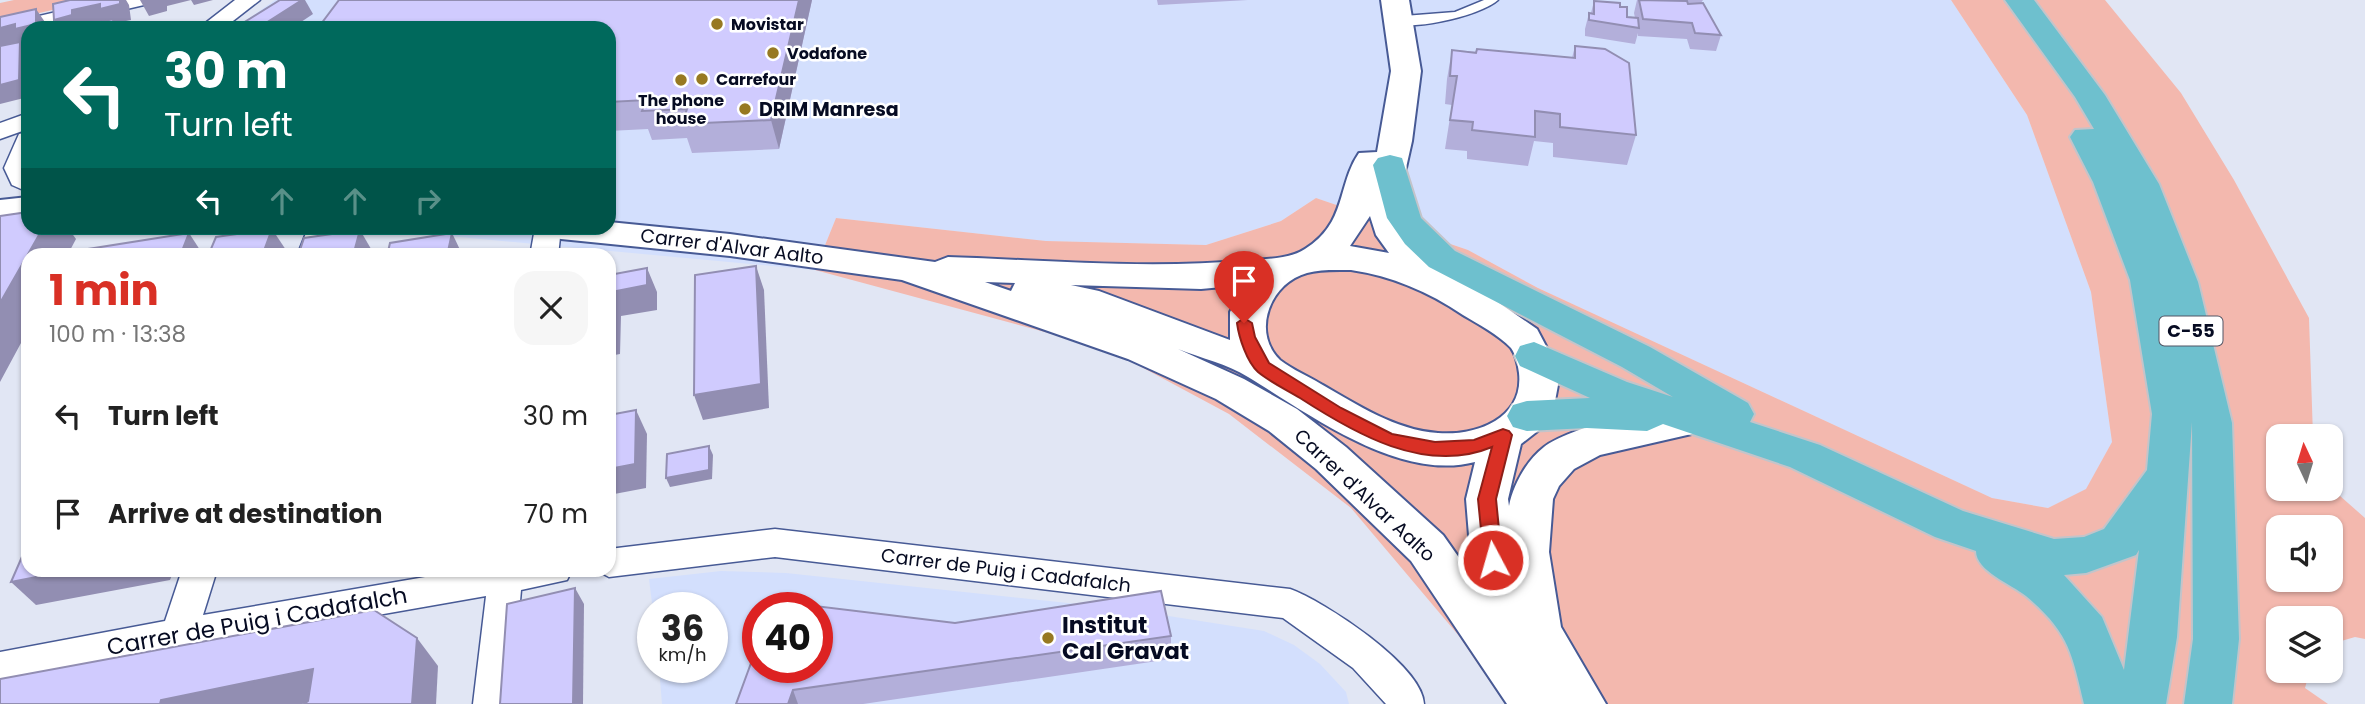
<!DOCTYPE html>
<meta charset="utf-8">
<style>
:root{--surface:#fff;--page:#f6f6f6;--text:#222;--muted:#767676;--accent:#d93025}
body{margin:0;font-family:Poppins,sans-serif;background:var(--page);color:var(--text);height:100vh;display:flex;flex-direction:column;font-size:26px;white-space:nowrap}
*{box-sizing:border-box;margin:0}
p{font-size:23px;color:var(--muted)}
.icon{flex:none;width:38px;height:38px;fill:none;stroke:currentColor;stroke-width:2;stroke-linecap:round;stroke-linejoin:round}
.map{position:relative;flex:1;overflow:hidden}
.sheet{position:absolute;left:21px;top:248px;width:595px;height:329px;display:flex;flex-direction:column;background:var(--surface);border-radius:21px;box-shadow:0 2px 5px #0004}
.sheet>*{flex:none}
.top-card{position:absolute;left:21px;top:21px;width:595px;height:214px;border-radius:21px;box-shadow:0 2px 5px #0004;background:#00695c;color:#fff;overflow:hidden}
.needle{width:46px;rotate:356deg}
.buttons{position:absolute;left:2266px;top:424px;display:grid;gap:14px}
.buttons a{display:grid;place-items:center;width:77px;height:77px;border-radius:14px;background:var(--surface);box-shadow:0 2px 5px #0004;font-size:35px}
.speed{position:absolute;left:637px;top:592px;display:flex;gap:14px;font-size:35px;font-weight:700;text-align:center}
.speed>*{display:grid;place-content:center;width:91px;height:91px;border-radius:50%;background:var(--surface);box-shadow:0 2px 5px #0004;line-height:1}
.speed small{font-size:18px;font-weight:400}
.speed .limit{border:10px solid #d22;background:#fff;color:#111}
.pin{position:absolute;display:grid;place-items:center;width:60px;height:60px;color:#fff;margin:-72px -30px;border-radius:50% 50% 50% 0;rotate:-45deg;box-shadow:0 0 7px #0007}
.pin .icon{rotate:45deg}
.me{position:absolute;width:77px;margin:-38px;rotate:354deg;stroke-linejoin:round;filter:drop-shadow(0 0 5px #0008)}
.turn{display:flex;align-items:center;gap:24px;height:147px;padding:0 28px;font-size:32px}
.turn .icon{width:91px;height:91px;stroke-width:2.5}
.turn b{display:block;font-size:49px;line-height:60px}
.lanes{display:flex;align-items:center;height:66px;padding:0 28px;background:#0003;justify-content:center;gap:35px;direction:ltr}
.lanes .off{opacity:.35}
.round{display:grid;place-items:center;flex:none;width:74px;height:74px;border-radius:21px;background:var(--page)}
.head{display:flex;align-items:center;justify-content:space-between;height:119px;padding:0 28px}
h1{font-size:42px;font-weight:700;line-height:52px;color:var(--accent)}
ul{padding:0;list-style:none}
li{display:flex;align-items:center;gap:21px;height:98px;padding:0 28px}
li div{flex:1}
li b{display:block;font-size:26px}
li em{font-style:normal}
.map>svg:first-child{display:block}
.built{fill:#d3dffd;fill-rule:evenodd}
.green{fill:#f3b8ae;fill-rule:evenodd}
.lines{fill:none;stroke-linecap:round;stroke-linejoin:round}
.service-casing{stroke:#475a95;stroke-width:3}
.minor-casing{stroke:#475a95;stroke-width:3}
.tertiary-casing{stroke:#475a95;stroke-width:4}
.trunk-casing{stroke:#c3c4ca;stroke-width:4}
.service{fill:#fff;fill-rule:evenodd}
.minor{fill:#fff;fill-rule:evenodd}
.tertiary{fill:#fff;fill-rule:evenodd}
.trunk{fill:#6ec0ce;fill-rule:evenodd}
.wall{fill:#b3afda}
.shaded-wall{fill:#928eb2}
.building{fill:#d0cbfe;stroke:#928eb2;stroke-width:2}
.route{fill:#d93025;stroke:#8d1f18;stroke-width:2}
.poi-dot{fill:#977922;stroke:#fff;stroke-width:2.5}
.labels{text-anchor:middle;stroke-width:5;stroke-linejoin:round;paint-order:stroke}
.far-poi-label{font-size:16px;font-weight:bold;fill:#060b22;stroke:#fff;text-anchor:start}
.shield{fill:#fff;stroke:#515464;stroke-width:2}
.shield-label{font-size:18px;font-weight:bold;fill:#060b22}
.poi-label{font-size:19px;font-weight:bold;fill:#060b22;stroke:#fff;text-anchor:start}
.street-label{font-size:19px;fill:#060b22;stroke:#fff}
.near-street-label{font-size:23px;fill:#060b22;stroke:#fff}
.near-poi-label{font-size:23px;font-weight:bold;fill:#060b22;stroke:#fff;text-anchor:start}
</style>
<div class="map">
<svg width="2365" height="704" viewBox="0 0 2365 704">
<rect width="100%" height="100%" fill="#e1e6f4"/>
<g class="built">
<path d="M275 0H1951L2027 115 2091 292 2112 442 2086 490 2048 508 1992 498 1538 288 1468 250 1316 198 1281 221 1206 245 1046 241 836 218 815 270 363 228H609V28H235Z"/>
<path d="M721 571 786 573 1124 609 1264 631 1294 645 1320 664 1346 692 1349 704H662L659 667H712V607H653V611L649 579ZM758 607H817V667H758Z"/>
</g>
<g class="green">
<path d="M14 0H96L0 22V3Z"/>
<path d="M1951 0H2105L2181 93 2234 180 2309 318 2313 436H2278V488H2331L2365 518V639L2355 637 2331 644V618H2278V670H2310L2305 688 2328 704H1505L1459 636 1351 508 1229 414 1108 349 815 270 836 218 1046 241 1206 245 1281 221 1316 198 1468 250 1538 288 1992 498 2048 508 2086 489 2112 442 2091 292 2027 115ZM2278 527H2331V579H2278Z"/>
</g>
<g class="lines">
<g class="service-casing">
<path id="service" d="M1484 0H1498C1481 16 1403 34 1385 21L1391 17 1455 12Z"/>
</g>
<g class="minor-casing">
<g id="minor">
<path d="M108 0H147L144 5 45 28H28V32L0 39V25Z"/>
<path d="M235 0H260L224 28H199Z"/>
<path d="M28 113V129L0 139V123Z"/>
<path d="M28 132V192L12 185 4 168 19 134Z"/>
<path d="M308 228H334L325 256H297Z"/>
<path d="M535 228H561L558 256H530Z"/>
<path d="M775 529 1290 589C1324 601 1423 666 1424 704H1386L1353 668 1283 618 775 557 609 577 596 570H609V549Z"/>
<path d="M182 570H217L203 615 466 570H572L567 580 521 590 511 704H473L486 596 121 660 0 684V652L165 621Z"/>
</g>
</g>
<g class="tertiary-casing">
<g id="tertiary">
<path d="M1381 0H1409L1421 71 1412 141 1399 199 1411 232 1441 271 1483 292 1537 329 1556 365 1558 385 1555 401 1539 430 1521 444 1508 499 1509 506C1513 485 1527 460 1544 447 1571 426 1679 399 1709 408L1715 419 1709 430 1600 455 1574 469 1559 486 1553 499 1549 552 1561 627 1606 704H1507L1411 561 1316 469 1269 431 1216 399 1128 359 902 280 730 256 561 239 549 236 544 228H609V222L730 234 935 262 948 257C1047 260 1149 270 1248 260 1266 259 1290 259 1305 249 1347 223 1337 185 1359 153L1377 152 1391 71ZM1370 216 1376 235 1389 253 1350 246ZM1351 270C1392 276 1429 292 1463 315 1478 324 1499 335 1511 348 1516 355 1518 365 1519 373 1524 419 1475 436 1438 433 1395 430 1358 405 1321 384 1308 376 1293 370 1280 360 1251 332 1270 283 1307 273 1321 269 1337 270 1351 270ZM985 282 1015 283 1011 291ZM1071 285 1201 289 1244 285 1230 312V340L1099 291ZM1178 349C1200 358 1228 364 1248 377 1309 414 1399 482 1475 462L1466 499 1471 560 1479 586 1443 535 1346 447 1297 409 1244 379Z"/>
<path d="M28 197V219L0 222V200Z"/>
</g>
</g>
<g class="trunk-casing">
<path id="trunk" d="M2005 0H2034L2105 95 2159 184 2198 282 2232 423 2239 639 2232 704H2184L2193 639 2192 422 2177 637 2166 704H2084C2072 653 2069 632 2026 596 2011 584 1976 571 1976 551L1935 537 1790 467 1663 424 1647 431 1587 428 1527 431 1513 427 1507 416 1513 405 1527 401 1590 398 1520 366 1515 356 1520 346 1534 342 1627 382 1673 397 1622 367 1429 267 1405 244 1387 218 1373 165 1378 158 1390 155 1402 158 1421 218 1455 251 1650 347 1748 403 1754 414 1750 422 1820 445 1963 511 2054 539 2084 537 2104 529 2147 470 2152 414 2130 280 2093 182 2070 137 2075 130 2094 129 2075 97ZM2139 550 2124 670 2102 617 2064 575 2086 573 2136 555Z"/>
</g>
<use href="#service" class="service"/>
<use href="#minor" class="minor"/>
<use href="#tertiary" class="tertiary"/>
<use href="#trunk" class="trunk"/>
</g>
<g class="wall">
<path d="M339 0H812L779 149 692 153 687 138 652 140 648 129 609 131V28Z"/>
<path d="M1157 0H1248L1158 5Z"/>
<path d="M1637 0H1703L1701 3 1721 35 1716 51 1690 49 1687 39 1638 36V33L1635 44 1585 36V29L1589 13H1591L1594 1 1620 7 1627 17 1635 18 1634 13Z"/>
<path d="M1575 46 1636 135 1627 165 1553 157V143L1534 141 1528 166 1467 159V151L1445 149 1452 105 1445 104 1447 79 1452 50 1572 58Z"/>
<path d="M955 623 1171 636V659L863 704H736Z"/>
</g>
<g class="shaded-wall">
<path d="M120 0H126L129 5 131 20 116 23 119 28H59L54 20 72 10Z"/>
<path d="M140 0H213L194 5 191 0 167 6V11L149 16Z"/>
<path d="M302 0H305L313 14 292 28H258Z"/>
<path d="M799 0H812L779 149 771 120Z"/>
<path d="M36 9 47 25V28H28V45L26 46 23 41 20 42 28 53V97L0 104V28L15 24Z"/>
<path d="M43 228H68L76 239 67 256H28V330L0 382V303Z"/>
<path d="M272 229 288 253 287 256H262Z"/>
<path d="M360 230 374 254 373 256H353Z"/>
<path d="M189 233 200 250 199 256H180Z"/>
<path d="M452 233 463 256H447Z"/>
<path d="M756 266 764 290 769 408 703 420 694 395Z"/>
<path d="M647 268 657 292V310L621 316 620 354 609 356 611 292Z"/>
<path d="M636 410 647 434 646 488 609 495V469Z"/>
<path d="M709 446 713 455 712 479 670 487 666 478Z"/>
<path d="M72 570H174L170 580 36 605 11 582Z"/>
<path d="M575 588 584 604 583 704H573Z"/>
<path d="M417 638 438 666 436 704H412Z"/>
<path d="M313 669 338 697 302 704H160L161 700Z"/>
<path d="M793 690 798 704H788Z"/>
</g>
<g class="building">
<path d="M70 0H120V4L100 9V4L72 10V15L54 20 53 4Z"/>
<path d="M280 0H302L258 28H235Z"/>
<path d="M339 0H799L771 120 682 124 687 109 642 111 646 100 609 102V28H318Z"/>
<path d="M1639 0 1687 1 1688 4 1703 3 1721 35 1695 33 1692 23 1643 19Z"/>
<path d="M1594 1 1620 3V7H1627V17L1638 18 1639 28 1589 20V13L1594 14Z"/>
<path d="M36 9V24L15 29V24L0 28V17Z"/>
<path d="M113 19 114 28H77Z"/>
<path d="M20 42 19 80 0 85V46Z"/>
<path d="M1575 46 1605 49 1629 63 1636 135 1560 127V114L1535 111V137L1472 130 1473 122 1450 120 1457 76H1450L1452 50 1476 53 1477 49 1575 58Z"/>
<path d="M28 212V228H43L0 303V216Z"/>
<path d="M272 229 262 256H208L216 237Z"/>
<path d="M360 230 353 256H298L304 238Z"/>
<path d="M189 233 180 256H79L82 250Z"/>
<path d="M452 233 447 256H387L390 243Z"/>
<path d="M756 266 761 384 694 395 695 275Z"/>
<path d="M647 268V285L611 292 609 330V275Z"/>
<path d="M636 410 635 464 609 469V415Z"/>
<path d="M709 446V470L666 478 667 454Z"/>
<path d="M28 543V570H72L11 582Z"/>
<path d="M575 588 573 704H500L507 604Z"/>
<path d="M1161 591 1171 636 793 690 788 704H736L758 644V667H817V607H771L774 601 955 623Z"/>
<path d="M374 610 417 638 412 704H304L308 701 313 669 161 700 160 704H0V679Z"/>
</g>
<path class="route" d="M1244 318 1252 323 1255 337 1269 363 1341 408 1392 434 1435 442 1474 440 1503 429 1509 431 1512 435 1496 499 1502 560 1499 565 1493 567 1484 560 1478 499 1492 447C1425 475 1354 433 1300 398 1287 390 1270 382 1258 372 1247 362 1239 338 1237 323Z"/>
<g class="poi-dot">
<circle cx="717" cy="24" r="7"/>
<circle cx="773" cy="53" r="7"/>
<circle cx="702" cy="79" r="7"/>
<circle cx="681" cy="80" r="7"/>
<circle cx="745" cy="109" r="7"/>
<circle cx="1048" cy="638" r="7"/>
</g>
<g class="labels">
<g class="far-poi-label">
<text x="731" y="30">Movistar</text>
<text x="787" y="59">Vodafone</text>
<text x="716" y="85">Carrefour</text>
<text x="681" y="106" text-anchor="middle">The phone<tspan x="681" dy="18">house</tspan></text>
</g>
<rect class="shield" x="2159.5" y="316.5" width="63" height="29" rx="5"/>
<g class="shield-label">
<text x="2191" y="337">C-55</text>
</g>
<g class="poi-label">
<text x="759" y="116">DRIM Manresa</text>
</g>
<g class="street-label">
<text transform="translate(732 246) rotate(7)" y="7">Carrer d'Alvar Aalto</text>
<text transform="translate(1365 495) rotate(43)" y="7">Carrer d'Alvar Aalto</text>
<text transform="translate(1006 570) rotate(7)" y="7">Carrer de Puig i Cadafalch</text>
</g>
<g class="near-street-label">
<text transform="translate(257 621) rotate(-10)" y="8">Carrer de Puig i Cadafalch</text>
</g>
<g class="near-poi-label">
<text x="1062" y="633">Institut<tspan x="1062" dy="26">Cal Gravat</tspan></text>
</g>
</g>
</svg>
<div class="buttons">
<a><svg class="needle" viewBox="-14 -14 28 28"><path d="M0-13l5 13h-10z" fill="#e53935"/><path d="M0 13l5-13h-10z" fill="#767676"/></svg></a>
<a><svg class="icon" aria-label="sound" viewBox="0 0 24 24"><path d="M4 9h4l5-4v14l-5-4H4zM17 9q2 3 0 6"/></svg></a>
<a><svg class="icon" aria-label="layers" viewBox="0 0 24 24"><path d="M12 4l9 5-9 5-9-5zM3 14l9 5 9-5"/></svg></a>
</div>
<div class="speed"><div>36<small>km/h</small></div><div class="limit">40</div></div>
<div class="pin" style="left:1244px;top:323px;background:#d93025"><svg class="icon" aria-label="arrive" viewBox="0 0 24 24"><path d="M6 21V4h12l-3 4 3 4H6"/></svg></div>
<svg class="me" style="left:1493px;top:560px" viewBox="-20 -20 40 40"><circle r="17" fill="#d93025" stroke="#fff" stroke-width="3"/><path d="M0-11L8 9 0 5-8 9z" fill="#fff"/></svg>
<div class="top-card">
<div class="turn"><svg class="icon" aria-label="left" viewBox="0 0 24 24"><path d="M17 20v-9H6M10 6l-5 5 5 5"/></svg><div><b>30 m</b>Turn left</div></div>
<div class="lanes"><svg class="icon" aria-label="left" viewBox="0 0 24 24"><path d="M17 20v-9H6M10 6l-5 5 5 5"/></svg><svg class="icon off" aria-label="ahead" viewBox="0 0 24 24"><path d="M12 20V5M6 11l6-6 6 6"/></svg><svg class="icon off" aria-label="ahead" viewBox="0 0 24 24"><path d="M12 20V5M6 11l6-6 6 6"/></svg><svg class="icon off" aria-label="right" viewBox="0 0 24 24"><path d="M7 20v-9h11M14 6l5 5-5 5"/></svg></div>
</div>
<section class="sheet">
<div class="head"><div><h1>1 min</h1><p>100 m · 13:38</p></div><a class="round"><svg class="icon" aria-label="close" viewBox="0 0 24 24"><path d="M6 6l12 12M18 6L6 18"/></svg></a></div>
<ul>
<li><svg class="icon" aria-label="left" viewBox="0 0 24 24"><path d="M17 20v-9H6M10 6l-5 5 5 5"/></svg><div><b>Turn left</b></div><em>30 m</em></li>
<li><svg class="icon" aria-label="arrive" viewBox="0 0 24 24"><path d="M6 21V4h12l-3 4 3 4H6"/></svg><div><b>Arrive at destination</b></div><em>70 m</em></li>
</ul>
</section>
</div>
